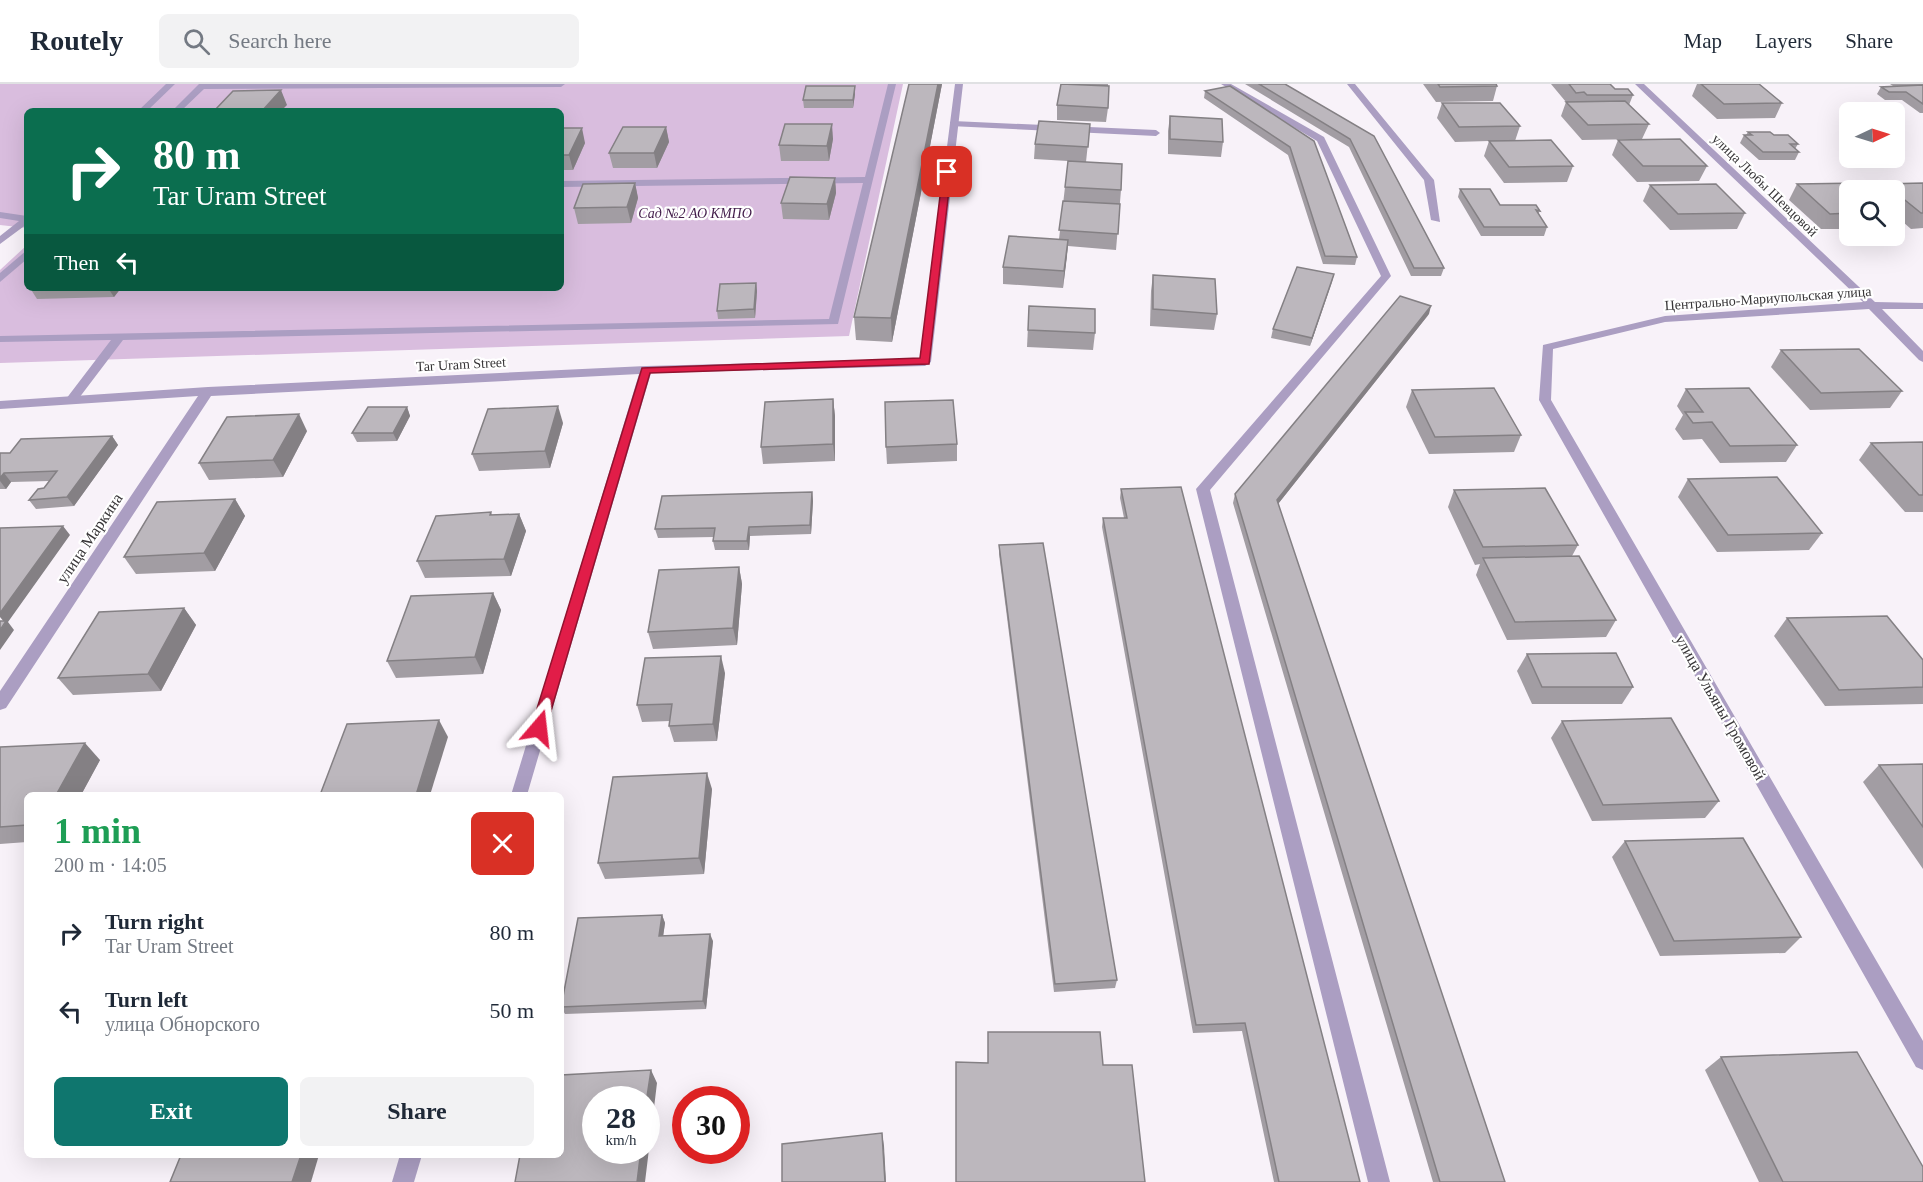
<!DOCTYPE html>
<meta charset="utf-8">
<style>
:root{--surface:#fff;--page:#f2f2f3;--text:#1f2937;--muted:#747a83;--line:#e0e1e3;--accent:#0f766e}
body{margin:0;font-family:Georgia,serif;background:var(--page);color:var(--text);height:100vh;display:flex;flex-direction:column;font-size:22px;white-space:nowrap}
*{box-sizing:border-box;margin:0}
p{font-size:20px;color:var(--muted)}
.icon{flex:none;width:33px;height:33px;fill:none;stroke:currentColor;stroke-width:2;stroke-linecap:round;stroke-linejoin:round}
.map{position:relative;flex:1;overflow:hidden}
.details{position:absolute;left:24px;top:708px;width:540px;height:366px;display:flex;flex-direction:column;background:var(--surface);border-radius:9px;box-shadow:0 6px 24px #0002}
.details>*{flex:none}
.top-card{position:absolute;left:24px;top:24px;width:540px;height:183px;border-radius:9px;box-shadow:0 6px 24px #0002;background:#0b6e4f;color:#fff;overflow:hidden}
.needle{width:39px;rotate:86deg}
.fabs{position:absolute;left:1839px;top:18px;display:grid;gap:12px}
.fabs a{display:grid;place-items:center;width:66px;height:66px;border-radius:9px;background:var(--surface);box-shadow:0 6px 24px #0002;font-size:30px}
.speed{position:absolute;left:582px;top:1002px;display:flex;gap:12px;font-size:30px;font-weight:700;text-align:center}
.speed>*{display:grid;place-content:center;width:78px;height:78px;border-radius:50%;background:var(--surface);box-shadow:0 6px 24px #0002;line-height:1}
.speed small{font-size:15px;font-weight:400}
.speed .limit{border:9px solid #d22;background:#fff;color:#111}
.pin{position:absolute;display:grid;place-items:center;width:51px;height:51px;color:#fff;margin:-26px;border-radius:12px;box-shadow:0 3px 9px #0006}
.me{position:absolute;width:66px;margin:-33px;rotate:17deg;stroke-linejoin:round;filter:drop-shadow(0 0 4px #0008)}
.turn{display:flex;align-items:center;gap:21px;height:126px;padding:0 30px;font-size:27px}
.turn .icon{width:78px;height:78px;stroke-width:2.5}
.turn b{display:block;font-size:42px;line-height:51px}
.then{display:flex;align-items:center;height:57px;padding:0 30px;background:#0003;gap:12px;font-size:22px}
.round{display:grid;place-items:center;flex:none;width:63px;height:63px;border-radius:9px;background:var(--page)}
.summary{display:flex;align-items:center;justify-content:space-between;height:102px;padding:0 30px}
h1{font-size:36px;font-weight:800;line-height:45px;color:#1e9e55}
.cta{display:flex;gap:12px;margin-top:auto;padding:12px 30px}
.cta a{flex:1;height:69px;border-radius:9px;background:var(--accent);color:#fff;font-size:24px;font-weight:800;line-height:69px;text-align:center}
.cta a+a{background:var(--page);color:var(--text)}
ul{padding:0;list-style:none}
li{display:flex;align-items:center;gap:18px;height:78px;padding:0 30px}
li div{flex:1}
li b{display:block;font-size:22px}
li em{font-style:normal}
header{display:flex;align-items:center;gap:36px;box-sizing:border-box;height:84px;padding:0 30px;background:var(--surface);border-bottom:2px solid var(--line)}
header strong{font-size:28px}
nav{display:flex;gap:33px;margin-inline-start:auto;font-size:21px}
.search{width:420px;height:54px;background:var(--page);display:flex;align-items:center;gap:15px;box-sizing:border-box;padding:0 21px;border-radius:9px;color:var(--muted);font-size:22px}
.map>svg:first-child{display:block}
.green{fill:#d9bdde}
.lines{fill:none;stroke-linecap:round;stroke-linejoin:round}
.service{fill:#ab9ec2;fill-rule:evenodd}
.minor{fill:#ab9ec2;fill-rule:evenodd}
.wall{fill:#a29da3}
.shaded-wall{fill:#848084}
.building{fill:#bcb7bd;stroke:#848084;stroke-width:1.5}
.route{fill:#e11d48;stroke:#92132f;stroke-width:1.5}
.labels{text-anchor:middle;stroke-width:4.5;stroke-linejoin:round;paint-order:stroke}
.far-street-label{font-size:14px;fill:#383638;stroke:#fff}
.far-park-label{font-size:14px;font-style:italic;fill:#421c4a;stroke:#fff}
.street-label{font-size:16px;fill:#383638;stroke:#fff}
</style>
<header>
<strong>Routely</strong>
<div class="search"><svg class="icon" aria-label="search" viewBox="0 0 24 24"><circle cx="10" cy="10" r="6"/><path d="M15 15l6 6"/></svg>Search here</div>
<nav><a>Map</a><a>Layers</a><a>Share</a></nav>
</header>
<div class="map">
<svg width="1923" height="1098" viewBox="0 0 1923 1098">
<rect width="100%" height="100%" fill="#f8f2f9"/>
<path class="green" d="M0 0H903L849 252 0 279V186L27 161V204H561V27H27V144L0 141Z"/>
<g class="lines">
<g class="service">
<path d="M166 0H175L147 27H138Z"/>
<path d="M199 0H565L561 3 204 5 181 27H172Z"/>
<path d="M888 0H896L838 240 123 256 76 318 72 319 66 315 111 256 0 258V252L829 235 863 99 561 103V97L865 93Z"/>
<path d="M1221 0H1231L1324 53 1391 192 1210 406 1390 1098H1368L1196 405 1381 192 1317 57Z"/>
<path d="M953 37 1156 46 1160 49 1156 52 950 42V38Z"/>
<path d="M0 128 27 132V140L0 160V152L19 137 0 134Z"/>
<path d="M27 166V175L0 198V189Z"/>
</g>
<g class="minor">
<path d="M955 0H963L931 278 925 282 651 289 527 711H511L639 290 211 312 6 624 0 626V607L198 312 0 325V317L208 303 646 282 920 275Z"/>
<path d="M1347 0H1355L1434 96 1440 138 1431 136 1424 96Z"/>
<path d="M1635 0H1644L1875 218 1923 219V225H1882L1923 267V278L1919 276 1869 225 1665 238 1553 265 1551 316 1923 957V986L1916 983 1539 316 1543 261 1665 232 1863 218Z"/>
<path d="M400 1071H422L414 1098H392Z"/>
</g>
</g>
<g class="wall">
<path d="M909 0H942L892 258 856 256 854 233Z"/>
<path d="M1061 0H1108V24L1106 38 1057 36V21Z"/>
<path d="M1245 0H1285L1374 52 1444 184 1441 192H1411L1349 63Z"/>
<path d="M1423 0H1496L1497 2 1493 17 1436 18Z"/>
<path d="M1551 0H1610L1615 5 1633 11 1629 21 1649 40 1642 55 1582 56 1561 32 1566 18Z"/>
<path d="M1697 0H1759L1782 19 1775 34 1717 35 1692 12Z"/>
<path d="M1890 0H1923V29H1920L1902 16H1885L1877 10 1881 3 1893 2Z"/>
<path d="M855 2V10L853 24H804L803 16Z"/>
<path d="M1205 7 1314 57 1357 173 1355 181 1323 180 1288 71 1204 14Z"/>
<path d="M1442 19 1520 42 1515 57 1573 82 1567 98 1504 99 1484 72 1489 57 1455 58 1437 34Z"/>
<path d="M1170 32 1223 58 1221 73 1168 70V47Z"/>
<path d="M1090 40 1086 78 1121 106 1116 166 1068 162 1063 204 1003 200V183L1059 155 1068 77 1034 75 1035 60Z"/>
<path d="M666 43 669 58 657 84H613L609 69Z"/>
<path d="M561 44 585 59 573 86H561Z"/>
<path d="M1748 48 1774 51 1798 60 1795 65 1799 68 1795 76H1759L1740 59 1744 51H1746Z"/>
<path d="M833 55 829 77H781L779 61Z"/>
<path d="M1618 56 1707 82 1699 97 1637 98 1612 71Z"/>
<path d="M835 94 836 109 829 136 783 135 781 119Z"/>
<path d="M635 99 638 114 631 139 578 140 574 124Z"/>
<path d="M1923 99V144L1911 145 1895 131 1894 133V106H1881L1885 100Z"/>
<path d="M1797 100 1850 106V145H1821L1789 116Z"/>
<path d="M1650 101 1745 129 1737 145 1670 146 1643 117Z"/>
<path d="M1460 105 1500 121 1540 127 1538 130 1547 143 1544 152H1481L1458 113Z"/>
<path d="M1334 190 1310 262 1271 254 1273 245Z"/>
<path d="M1153 191 1217 230 1214 246 1150 242 1151 207Z"/>
<path d="M756 199 757 207 755 234 718 235 717 227Z"/>
<path d="M30 204H121L114 213 37 215Z"/>
<path d="M1029 222 1095 249 1093 266 1027 263Z"/>
<path d="M1429 230 1278 420 1505 1098H1433L1233 419 1235 410Z"/>
<path d="M1781 266 1902 307 1890 324 1810 326 1771 283Z"/>
<path d="M1686 305 1797 361 1786 378 1720 379 1702 355 1683 356 1675 345 1683 331 1677 322Z"/>
<path d="M1412 306 1521 351 1514 368 1429 370 1406 323Z"/>
<path d="M833 315 835 332V377L763 380 761 363Z"/>
<path d="M407 323 410 332 397 357 357 358 352 349Z"/>
<path d="M563 339 550 384 479 387 472 370Z"/>
<path d="M307 347 283 393 209 396 199 379Z"/>
<path d="M112 352 118 361 74 422 36 425 29 416 44 404 50 397 11 398 6 405H0V369H10Z"/>
<path d="M1923 358V428H1905L1859 376 1871 359Z"/>
<path d="M957 360V377L887 380 886 363Z"/>
<path d="M1688 395 1822 449 1809 466 1717 468 1678 413Z"/>
<path d="M1121 405 1360 1098H1274L1242 947 1193 949 1102 443 1103 434H1124L1120 414Z"/>
<path d="M1454 406 1578 461 1572 472 1616 536 1606 553 1507 556 1476 491 1480 480 1475 481 1448 423Z"/>
<path d="M812 408 813 417 811 450 750 452 749 466H715L713 457 714 453 658 454 655 445Z"/>
<path d="M235 415 245 432 215 487 136 490 124 473Z"/>
<path d="M491 428 492 431 519 430 526 447 511 492 425 494 417 477Z"/>
<path d="M999 461 1117 896 1115 904 1054 908 999 470Z"/>
<path d="M739 483 742 500 737 561 653 565 648 548Z"/>
<path d="M493 509 501 526 483 590 396 594 387 577Z"/>
<path d="M184 524 196 541 161 607 73 611 58 594Z"/>
<path d="M1787 534 1923 576V620L1825 622 1774 552Z"/>
<path d="M1527 570 1633 603 1622 620H1532L1517 587Z"/>
<path d="M725 589 717 657 674 658 669 642 670 637 642 638 637 621Z"/>
<path d="M1562 637 1719 717 1705 734 1592 737 1551 654Z"/>
<path d="M0 663 100 676 81 711H27V758L0 760Z"/>
<path d="M1923 680V785L1863 698 1879 681Z"/>
<path d="M712 705 704 790 605 795 598 779Z"/>
<path d="M1625 757 1801 853 1785 869 1660 872 1612 773Z"/>
<path d="M662 831 665 839 663 852 713 857 706 925 565 930 561 923V920Z"/>
<path d="M1721 973 1923 1098H1759L1705 986Z"/>
</g>
<g class="shaded-wall">
<path d="M938 0H942L892 258 891 234Z"/>
<path d="M855 2V10L853 24V16Z"/>
<path d="M281 6 287 21 281 27H262Z"/>
<path d="M832 40 833 55 829 77 827 62Z"/>
<path d="M666 43 669 58 657 84 654 69Z"/>
<path d="M582 44 585 59 573 86 569 71Z"/>
<path d="M835 94 836 109 829 136 827 120Z"/>
<path d="M635 99 638 114 631 139 627 123Z"/>
<path d="M1068 156 1067 172 1063 204 1064 187Z"/>
<path d="M1334 190 1332 198 1310 262 1312 254Z"/>
<path d="M756 199 757 207 755 234 754 225Z"/>
<path d="M108 204H121L114 213Z"/>
<path d="M1431 222 1429 230 1274 425 1277 416Z"/>
<path d="M833 315 835 332V377L833 360Z"/>
<path d="M558 322 563 339 550 384 545 367Z"/>
<path d="M407 323 410 332 397 357 393 349Z"/>
<path d="M299 330 307 347 283 393 273 376Z"/>
<path d="M112 352 118 361 74 422 67 413Z"/>
<path d="M4 389 11 398 6 405 0 397V394Z"/>
<path d="M812 408 813 417 811 450 810 441Z"/>
<path d="M235 415 245 432 215 487 204 469Z"/>
<path d="M519 430 526 447 511 492 504 475Z"/>
<path d="M63 442 70 451 8 538 14 546 0 566V546L5 539 0 533V529Z"/>
<path d="M749 443 750 452 749 466 747 457Z"/>
<path d="M739 483 742 500 737 561 733 544Z"/>
<path d="M493 509 501 526 483 590 475 573Z"/>
<path d="M184 524 196 541 161 607 148 590Z"/>
<path d="M721 572 725 589 717 657 713 640Z"/>
<path d="M439 636 448 653 430 711H416Z"/>
<path d="M85 659 100 676 81 711H56Z"/>
<path d="M707 689 712 705 704 790 699 774Z"/>
<path d="M662 831 665 839 662 860 659 852Z"/>
<path d="M710 850 713 857 706 925 703 917Z"/>
<path d="M651 986 657 999 645 1098H637L641 1066H646V1019Z"/>
<path d="M882 1049 884 1062 886 1098H885Z"/>
<path d="M301 1071H319L311 1098H292Z"/>
</g>
<g class="building">
<path d="M909 0H938L891 234 854 233Z"/>
<path d="M1061 0 1109 2 1108 24 1057 21Z"/>
<path d="M1259 0H1285L1374 52 1444 184H1414L1350 55Z"/>
<path d="M1438 0H1496L1497 2 1440 3Z"/>
<path d="M1569 0H1610L1615 5H1628L1633 11H1587L1584 8 1576 9Z"/>
<path d="M1701 0H1759L1782 19 1724 20Z"/>
<path d="M1923 1V20L1906 8H1889L1881 3Z"/>
<path d="M806 2H855L853 16H803Z"/>
<path d="M1230 2 1314 57 1357 173 1325 172 1290 63 1205 7Z"/>
<path d="M281 6 262 27H214L233 7Z"/>
<path d="M1625 17 1649 40 1588 41 1566 18Z"/>
<path d="M1442 19H1500L1520 42 1459 43Z"/>
<path d="M1170 32 1222 35 1223 58 1170 55Z"/>
<path d="M1039 37 1090 40 1088 63 1035 60Z"/>
<path d="M785 40H832L827 62 779 61Z"/>
<path d="M623 43H666L654 69H609Z"/>
<path d="M561 44H582L569 71H561Z"/>
<path d="M1748 48H1770L1774 51H1788L1798 60H1790L1799 68H1763L1744 51H1752Z"/>
<path d="M1680 55 1707 82H1643L1618 56Z"/>
<path d="M1551 56 1573 82 1509 83 1489 57Z"/>
<path d="M1068 77 1122 80 1121 106 1065 103Z"/>
<path d="M790 93 835 94 827 120 781 119Z"/>
<path d="M635 99 627 123 574 124 583 100Z"/>
<path d="M1862 99 1871 106H1850V129L1830 130 1797 100Z"/>
<path d="M1923 99V129H1921L1885 100Z"/>
<path d="M1716 100 1745 129 1678 130 1650 101Z"/>
<path d="M1460 105H1490L1500 121H1536L1540 127 1536 126 1547 143H1484Z"/>
<path d="M1063 117 1120 120 1118 150 1059 146Z"/>
<path d="M1009 152 1068 156 1064 187 1003 183Z"/>
<path d="M1297 183 1334 190 1312 254 1273 245Z"/>
<path d="M1153 191 1215 195 1217 230 1153 225Z"/>
<path d="M756 199 754 225 717 227 720 200Z"/>
<path d="M1400 212 1431 222 1277 416 1505 1098H1440L1235 410Z"/>
<path d="M1029 222 1095 225V249L1028 246Z"/>
<path d="M1859 265 1902 307 1821 309 1781 266Z"/>
<path d="M1494 304 1521 351 1435 353 1412 306Z"/>
<path d="M1749 304 1797 361 1730 362 1712 338 1693 339 1685 328H1703L1686 305Z"/>
<path d="M833 315V360L761 363 765 318Z"/>
<path d="M953 316 957 360 886 363 885 318Z"/>
<path d="M558 322 545 367 472 370 488 325Z"/>
<path d="M368 323H407L393 349H352Z"/>
<path d="M299 330 273 376 199 379 227 333Z"/>
<path d="M112 352 67 413 29 416 38 405 44 404 57 387 4 389 0 394V369H10L21 355Z"/>
<path d="M1923 358V411H1919L1871 359Z"/>
<path d="M1777 393 1822 449 1728 451 1688 395Z"/>
<path d="M1181 403 1360 1098H1279L1245 939 1196 941 1103 434H1127L1121 405Z"/>
<path d="M1545 404 1578 461 1483 463 1454 406Z"/>
<path d="M812 408 810 441 749 443 747 457H713L715 444 655 445 662 412Z"/>
<path d="M235 415 204 469 124 473 157 418Z"/>
<path d="M491 428 490 431 519 430 504 475 417 477 436 432Z"/>
<path d="M63 442 0 529V444Z"/>
<path d="M1043 459 1117 896 1055 900 999 461Z"/>
<path d="M1579 472 1616 536 1515 538 1483 474Z"/>
<path d="M739 483 733 544 648 548 659 486Z"/>
<path d="M493 509 475 573 387 577 411 512Z"/>
<path d="M184 524 148 590 58 594 99 528Z"/>
<path d="M1887 532 1923 576V603L1839 606 1787 534Z"/>
<path d="M0 537H6L0 546Z"/>
<path d="M1616 569 1633 603H1542L1527 570Z"/>
<path d="M721 572 713 640 669 642 672 620 637 621 645 574Z"/>
<path d="M1671 634 1719 717 1603 721 1562 637Z"/>
<path d="M439 636 416 711H320L347 640Z"/>
<path d="M85 659 56 711H27V741L0 743V663Z"/>
<path d="M1923 680V743L1879 681Z"/>
<path d="M707 689 699 774 598 779 613 693Z"/>
<path d="M1743 754 1801 853 1674 857 1625 757Z"/>
<path d="M662 831 659 852 710 850 703 917 561 923 578 834Z"/>
<path d="M988 948H1100L1103 981H1132L1145 1098H956V978L988 979Z"/>
<path d="M1857 968 1923 1083V1098H1783L1721 973Z"/>
<path d="M651 986 646 1019V1016H596V1066H641L637 1098H515L520 1071H561V991Z"/>
<path d="M882 1049 885 1098H782V1060Z"/>
<path d="M181 1071H301L292 1098H170Z"/>
</g>
<path class="route" d="M947 85 951 88 929 280 650 289 546 644 544 648H534L531 644 642 284 920 274 943 88Z"/>
<g class="labels">
<g class="far-street-label">
<text transform="translate(1765 101) rotate(44)" y="5">улица Любы Шевцовой</text>
<text transform="translate(1768 214) rotate(-4)" y="5">Центрально-Мариупольская улица</text>
<text transform="translate(461 280) rotate(-3)" y="5">Tar Uram Street</text>
</g>
<g class="far-park-label">
<text x="695" y="134">Сад №2 АО КМПО</text>
</g>
<g class="street-label">
<text transform="translate(89 454) rotate(-56)" y="6">улица Маркина</text>
<text transform="translate(1721 623) rotate(60)" y="6">улица Ульяны Громовой</text>
</g>
</g>
</svg>
<div class="fabs">
<a><svg class="needle" viewBox="-14 -14 28 28"><path d="M0-13l5 13h-10z" fill="#e53935"/><path d="M0 13l5-13h-10z" fill="#747a83"/></svg></a>
<a><svg class="icon" aria-label="search" viewBox="0 0 24 24"><circle cx="10" cy="10" r="6"/><path d="M15 15l6 6"/></svg></a>
</div>
<div class="speed"><div>28<small>km/h</small></div><div class="limit">30</div></div>
<div class="pin" style="left:947px;top:88px;background:#d93025"><svg class="icon" aria-label="arrive" viewBox="0 0 24 24"><path d="M6 21V4h12l-3 4 3 4H6"/></svg></div>
<svg class="me" style="left:539px;top:644px" viewBox="-20 -20 40 40"><path d="M0-17L14 15 0 8-14 15z" fill="#e11d48" stroke="#fff" stroke-width="4"/></svg>
<div class="top-card">
<div class="turn"><svg class="icon" aria-label="right" viewBox="0 0 24 24"><path d="M7 20v-9h11M14 6l5 5-5 5"/></svg><div><b>80 m</b>Tar Uram Street</div></div>
<div class="then">Then<svg class="icon" aria-label="left" viewBox="0 0 24 24"><path d="M17 20v-9H6M10 6l-5 5 5 5"/></svg></div>
</div>
<section class="details">
<div class="summary"><div><h1>1 min</h1><p>200 m · 14:05</p></div><a class="round" style="background:#d93025;color:#fff"><svg class="icon" aria-label="close" viewBox="0 0 24 24"><path d="M6 6l12 12M18 6L6 18"/></svg></a></div>
<ul>
<li><svg class="icon" aria-label="right" viewBox="0 0 24 24"><path d="M7 20v-9h11M14 6l5 5-5 5"/></svg><div><b>Turn right</b><p>Tar Uram Street</p></div><em>80 m</em></li>
<li><svg class="icon" aria-label="left" viewBox="0 0 24 24"><path d="M17 20v-9H6M10 6l-5 5 5 5"/></svg><div><b>Turn left</b><p>улица Обнорского</p></div><em>50 m</em></li>
</ul>
<div class="cta"><a>Exit</a><a>Share</a></div>
</section>
</div>
